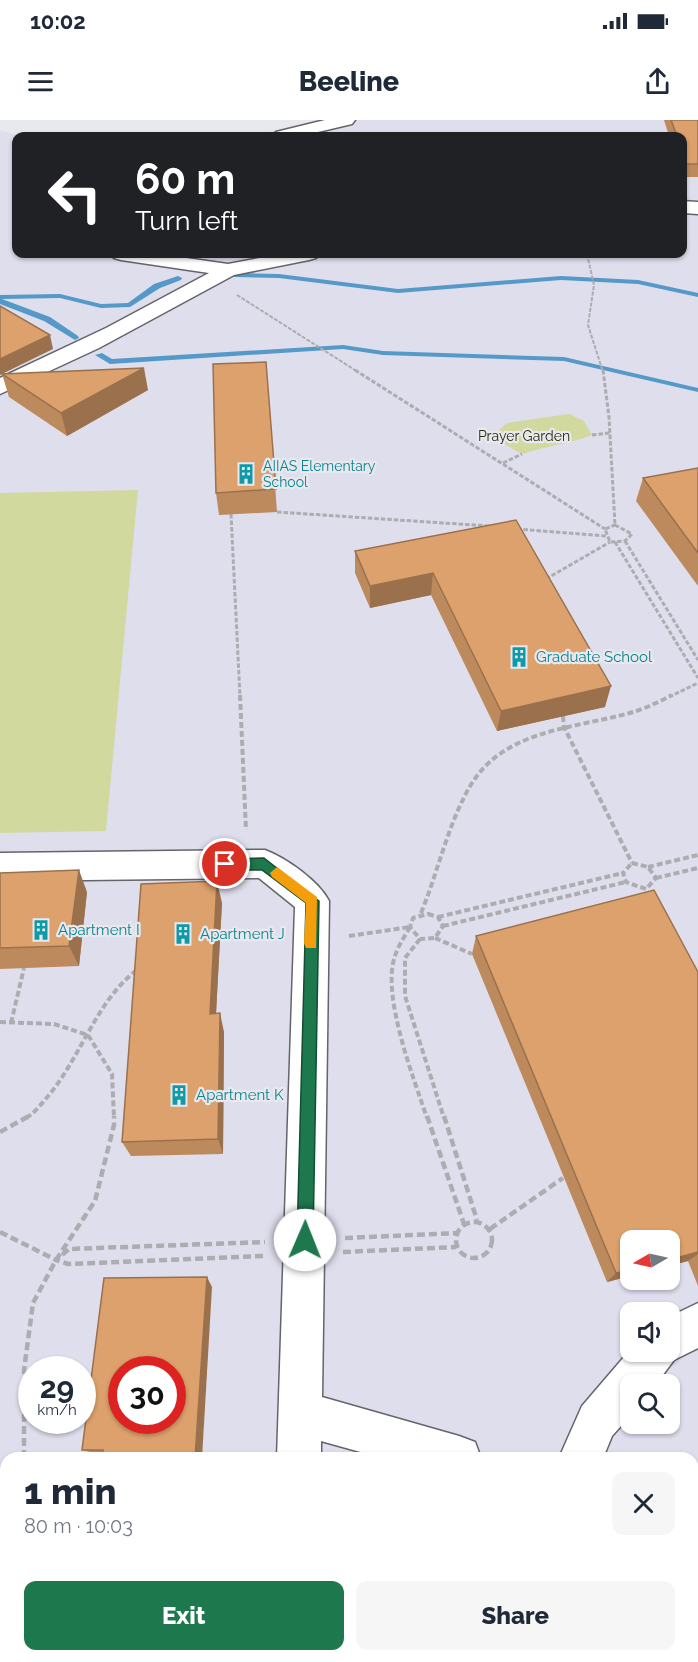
<!DOCTYPE html>
<meta charset="utf-8">
<style>
:root{--surface:#fff;--page:#f6f6f7;--text:#1f2937;--muted:#747a83;--accent:#1d784d}
body{margin:0;font-family:Raleway,sans-serif;background:var(--page);color:var(--text);height:100vh;display:flex;flex-direction:column;font-size:22px;white-space:nowrap}
*{box-sizing:border-box;margin:0}
p{font-size:20px;color:var(--muted)}
.icon{flex:none;width:33px;height:33px;fill:none;stroke:currentColor;stroke-width:2;stroke-linecap:round;stroke-linejoin:round}
.map{position:relative;flex:1;overflow:hidden}
.side{position:absolute;left:0px;top:1332px;width:699px;height:210px;display:flex;flex-direction:column;background:var(--surface);border-radius:18px 18px 0 0;box-shadow:0 2px 4px #0004}
.side>*{flex:none}
.banner{position:absolute;left:12px;top:12px;width:675px;height:126px;border-radius:12px;box-shadow:0 2px 4px #0004;background:#202124;color:#fff;overflow:hidden}
.needle{width:39px;rotate:261deg}
.buttons{position:absolute;left:620px;top:1110px;display:grid;gap:12px}
.buttons a{display:grid;place-items:center;width:60px;height:60px;border-radius:12px;background:var(--surface);box-shadow:0 2px 4px #0004;font-size:30px}
.speed{position:absolute;left:18px;top:1236px;display:flex;gap:12px;font-size:30px;font-weight:700;text-align:center}
.speed>*{display:grid;place-content:center;width:78px;height:78px;border-radius:50%;background:var(--surface);box-shadow:0 2px 4px #0004;line-height:1}
.speed small{font-size:15px;font-weight:400}
.speed .limit{border:9px solid #d22;background:#fff;color:#111}
.pin{position:absolute;display:grid;place-items:center;width:51px;height:51px;color:#fff;margin:-26px;border:3px solid #fff;border-radius:50%;box-shadow:0 2px 6px #0007}
.me{position:absolute;width:66px;margin:-33px;rotate:1deg;stroke-linejoin:round;filter:drop-shadow(0 0 4px #0008)}
.turn{display:flex;align-items:center;gap:21px;height:126px;padding:0 24px;font-size:27px}
.turn .icon{width:78px;height:78px;stroke-width:2.5}
.turn b{display:block;font-size:42px;line-height:51px}
.round{display:grid;place-items:center;flex:none;width:63px;height:63px;border-radius:12px;background:var(--page)}
.headline{display:flex;align-items:center;justify-content:space-between;height:102px;padding:0 24px}
h1{font-size:36px;font-weight:800;line-height:45px}
.cta{display:flex;gap:12px;margin-top:auto;padding:12px 24px}
.cta a{flex:1;height:69px;border-radius:12px;background:var(--accent);color:#fff;font-size:24px;font-weight:800;line-height:69px;text-align:center}
.cta a+a{background:var(--page);color:var(--text)}
.status{display:flex;justify-content:space-between;align-items:center;height:42px;padding:0 30px;background:var(--surface);direction:ltr}
.status svg{height:16px;fill:currentColor}
header{display:flex;justify-content:space-between;align-items:center;height:78px;padding:0 24px;background:var(--surface);font-size:27px;font-weight:800}
.map>svg:first-child{display:block}
.built{fill:#dfdeed;fill-rule:evenodd}
.green{fill:#d2d99e}
.lines{fill:none;stroke-linecap:round;stroke-linejoin:round}
.stream{fill:#5599c8;fill-rule:evenodd}
.minor-casing{stroke:#64646a;stroke-width:3}
.path-far3{stroke:#acacb1;stroke-width:2;stroke-dasharray:4 1.5;stroke-linecap:butt}
.path-far2{stroke:#acacb1;stroke-width:3;stroke-dasharray:4.5 2;stroke-linecap:butt}
.path-far1{stroke:#acacb1;stroke-width:4;stroke-dasharray:6 3;stroke-linecap:butt}
.path{stroke:#acacb1;stroke-width:4.5;stroke-dasharray:8 4;stroke-linecap:butt}
.minor{fill:#fff;fill-rule:evenodd}
.wall{fill:#bd8a5d}
.shaded-wall{fill:#9a714c}
.building{fill:#dca16c;stroke:#9a714c;stroke-width:1.5;fill-rule:evenodd}
.route{fill:#1d784d;stroke:#134e32;stroke-width:1.5}
.slow{fill:#f59e0b}
.labels{text-anchor:middle;stroke-width:4.5;stroke-linejoin:round;paint-order:stroke}
.far-park-label{font-size:14px;fill:#2a2d0c;stroke:#e8e8ef}
.far-culture-label{font-size:14px;fill:#0d838f;stroke:#e8e8ef;text-anchor:start}
.culture-label{font-size:15px;fill:#0d838f;stroke:#e8e8ef;text-anchor:start}
</style>
<div class="status"><b>10:02</b><svg viewBox="0 0 49 12"><path d="M0 12V9h3v3zM5 12V6h3v6zM10 12V3h3v9zM15 12V0h3v12zM26 1h20v11H26zM47 4h2v5h-2z"/></svg></div>
<header><svg class="icon" aria-label="menu" viewBox="0 0 24 24"><path d="M4 6h16M4 12h16M4 18h16"/></svg>Beeline<svg class="icon" aria-label="share" viewBox="0 0 24 24"><path d="M12 15V3M7 8l5-5 5 5M5 13v7h14v-7"/></svg></header>
<div class="map">
<svg width="698" height="1542" viewBox="0 0 698 1542">
<rect width="100%" height="100%" fill="#e8e8ef"/>
<path class="built" d="M316 0H698V1542H0V10L19 16H16V134H682V16H256ZM630 1120H669V1160H630ZM630 1192H669V1232H630ZM32 1250H82V1300H32ZM122 1250H172V1300H122ZM630 1264H669V1304H630ZM6 1338H693V1536H6Z"/>
<g class="green">
<path d="M569 294 584 301 592 315C569 324 546 326 522 334L506 325 496 313 507 303Z"/>
<path d="M138 370 106 711 0 713V373Z"/>
</g>
<g class="lines">
<g class="stream">
<path d="M232 153 279 154 398 169 561 156 638 160 698 173V177L638 164 561 160 398 173 279 158 235 157 231 155Z"/>
<path d="M178 156 182 158 181 160 160 168 130 187 101 188 60 178 2 179 50 197 78 216 79 218 75 220 44 201 0 184V175L60 174 101 184 128 183 154 164Z"/>
<path d="M343 225 383 231 564 237 698 268V272L564 241 383 235 343 229 110 244 95 235 102 233 112 239Z"/>
</g>
<g class="minor-casing">
<g id="minor">
<path d="M325 0H355L352 4 301 16H273L276 12Z"/>
<path d="M682 81 698 82V94L682 93Z"/>
<path d="M111 134H158L228 144 281 134H319L316 138 309 140 234 155 99 228 0 274V258L106 208 209 153 121 140 114 138Z"/>
<path d="M265 730C286 738 319 761 329 781L322 1277 459 1316 475 1322 481 1338H382L321 1321V1338H277L295 787 259 758 0 761V733Z"/>
<path d="M698 1183V1228L674 1240 656 1264H630V1296L612 1316 603 1338H559L582 1286 630 1230 669 1232V1197Z"/>
<path d="M693 1380 698 1381V1427L693 1426Z"/>
<rect x="265" y="1536" width="48" height="6"/>
</g>
</g>
<g class="path-far3">
<path d="M587 134 594 165 588 205 603 252"/>
<path d="M237 175 358 252"/>
</g>
<g class="path-far2">
<path d="M355 250 605 409"/>
<path d="M603 250 609 297 615 405"/>
<path d="M592 315 610 313"/>
<path d="M503 343 522 334"/>
<path d="M277 392 489 406"/>
<path d="M231 394 240 577"/>
<path d="M615 405 632 414 625 421 610 422 605 409Z"/>
<path d="M517 409 606 416"/>
<path d="M625 421 698 540"/>
<path d="M615 422 698 558"/>
<path d="M546 459 610 422"/>
<path d="M669 577 698 563"/>
</g>
<g class="path-far1">
<path d="M240 575 246 710"/>
<path d="M563 596 564 607 632 743"/>
<path d="M632 743 648 747 656 758 646 769 626 762 623 753Z"/>
<path d="M648 747 698 735"/>
<path d="M656 758 698 748"/>
<path d="M421 793C438 752 447 707 469 668 501 611 569 609 626 594 642 590 657 583 672 575"/>
<path d="M428 794 438 797 443 806 435 818 420 819 410 807 413 798Z"/>
<path d="M438 797 623 753"/>
<path d="M443 806 626 762"/>
<path d="M410 807C405 816 398 826 395 836 381 875 414 959 427 998"/>
<path d="M349 816 410 807"/>
<path d="M435 818 472 834"/>
<path d="M420 819 405 838V876L444 998"/>
<path d="M0 902 54 904 88 915 112 954 114 998"/>
<path d="M11 903 24 848"/>
<path d="M26 998C36 992 42 983 49 975 82 935 96 881 138 849"/>
</g>
<g class="path">
<path d="M427 996 464 1104"/>
<path d="M444 996 477 1100"/>
<path d="M0 1012 29 996"/>
<circle cx="474" cy="1120" r="18"/>
<path d="M490 1109 563 1058"/>
<path d="M0 1112 56 1140"/>
<path d="M345 1118 458 1113"/>
<path d="M343 1132 456 1127"/>
<path d="M263 1136 68 1144 56 1140 69 1129 265 1122"/>
<path d="M82 1279 94 1277"/>
<path d="M24 1338V1250L33 1183 56 1140 95 1081 114 1005V996"/>
<path d="M0 1379 6 1372"/>
<path d="M38 1536V1542"/>
</g>
<use href="#minor" class="minor"/>
</g>
<g class="wall">
<path d="M664 0H698V57H682V16H669Z"/>
<path d="M266 242 277 392 219 395 216 373Z"/>
<path d="M2 254 148 270 67 316 9 277Z"/>
<path d="M698 348V466L636 381 643 358Z"/>
<path d="M516 400 605 587 497 611 431 475 370 488 355 453V431Z"/>
<path d="M0 753 87 772 79 846 0 849Z"/>
<path d="M222 783 216 894 224 912 223 1034 131 1036 122 1022Z"/>
<path d="M476 816 698 852V1166L688 1141 607 1162 472 834Z"/>
<path d="M212 1167 103 1333H94L82 1330Z"/>
</g>
<g class="shaded-wall">
<path d="M50 215 53 229 0 255V239Z"/>
<path d="M144 248 148 270 67 316 61 293Z"/>
<path d="M433 453 431 475 370 488V466Z"/>
<path d="M611 566 605 587 497 611 501 591Z"/>
<path d="M79 750 87 772 79 846 69 826Z"/>
<path d="M217 761 222 783 215 912 210 894Z"/>
<path d="M220 893 224 912 223 1034 218 1019Z"/>
<path d="M698 1132V1134L688 1141 669 1146V1140Z"/>
<path d="M630 1150V1156L607 1162 616 1153Z"/>
<path d="M207 1157 212 1167 202 1338H195Z"/>
<path d="M183 1536H191L190 1542H183Z"/>
</g>
<g class="building">
<path d="M671 0H698V44H686L682 34V16H677Z"/>
<path d="M0 186 50 215 0 239Z"/>
<path d="M266 242 276 369 216 373 213 244Z"/>
<path d="M144 248 61 293 2 254Z"/>
<path d="M698 348V433L643 358Z"/>
<path d="M516 400 611 566 501 591 433 453 370 466 355 431Z"/>
<path d="M79 750 69 826 0 828V753Z"/>
<path d="M217 761 210 894 220 893 218 1019 122 1022 141 764Z"/>
<path d="M654 770 698 852V1132L669 1140V1120H630V1150L616 1153 476 816Z"/>
<path d="M207 1157 195 1338H102L103 1330H82L104 1158ZM122 1250H172V1300H122Z"/>
<rect x="82" y="1536" width="101" height="6"/>
</g>
<path class="route" d="M264 738 319 781 313 1120 311 1126 305 1128 299 1126 297 1120 306 783 262 750H225L218 744 225 739Z"/>
<path class="slow" d="M277 747 317 777 316 828H306L304 823 306 783 272 757 270 753Z"/>
<defs>
<g id="building-bare" transform="scale(1.62)"><path d="M-4-6H4V6H1V3H-1V6H-4ZM-2.5-4.3h1.7v1.8h-1.7ZM.8-4.3h1.7v1.8H.8ZM-2.5-1h1.7V.8h-1.7ZM.8-1h1.7V.8H.8Z" fill="#0f9aa8" stroke="#e8e8ef" stroke-width="2.5" paint-order="stroke"/></g>
</defs>
<g fill-rule="evenodd">
<use href="#building-bare" x="246" y="354"/>
<use href="#building-bare" x="519" y="537"/>
<use href="#building-bare" x="41" y="810"/>
<use href="#building-bare" x="183" y="814"/>
<use href="#building-bare" x="179" y="975"/>
</g>
<g class="labels">
<g class="far-park-label">
<text x="524" y="321">Prayer Garden</text>
</g>
<g class="far-culture-label">
<text x="263" y="351">AIIAS Elementary<tspan x="263" dy="16">School</tspan></text>
</g>
<g class="culture-label">
<text x="536" y="542">Graduate School</text>
<text x="58" y="815">Apartment I</text>
<text x="200" y="819">Apartment J</text>
<text x="196" y="980">Apartment K</text>
</g>
</g>
</svg>
<div class="buttons">
<a><svg class="needle" viewBox="-14 -14 28 28"><path d="M0-13l5 13h-10z" fill="#e53935"/><path d="M0 13l5-13h-10z" fill="#747a83"/></svg></a>
<a><svg class="icon" aria-label="sound" viewBox="0 0 24 24"><path d="M4 9h4l5-4v14l-5-4H4zM17 9q2 3 0 6"/></svg></a>
<a><svg class="icon" aria-label="search" viewBox="0 0 24 24"><circle cx="10" cy="10" r="6"/><path d="M15 15l6 6"/></svg></a>
</div>
<div class="speed"><div>29<small>km/h</small></div><div class="limit">30</div></div>
<div class="pin" style="left:225px;top:744px;background:#d93025"><svg class="icon" aria-label="arrive" viewBox="0 0 24 24"><path d="M6 21V4h12l-3 4 3 4H6"/></svg></div>
<svg class="me" style="left:305px;top:1120px" viewBox="-20 -20 40 40"><circle r="19" fill="#fff"/><path d="M0-13L10 11 0 6-10 11z" fill="#1d784d"/></svg>
<div class="banner">
<div class="turn"><svg class="icon" aria-label="left" viewBox="0 0 24 24"><path d="M17 20v-9H6M10 6l-5 5 5 5"/></svg><div><b>60 m</b>Turn left</div></div>
</div>
<section class="side">
<div class="headline"><div><h1>1 min</h1><p>80 m · 10:03</p></div><a class="round"><svg class="icon" aria-label="close" viewBox="0 0 24 24"><path d="M6 6l12 12M18 6L6 18"/></svg></a></div>
<div class="cta"><a>Exit</a><a>Share</a></div>
</section>
</div>
